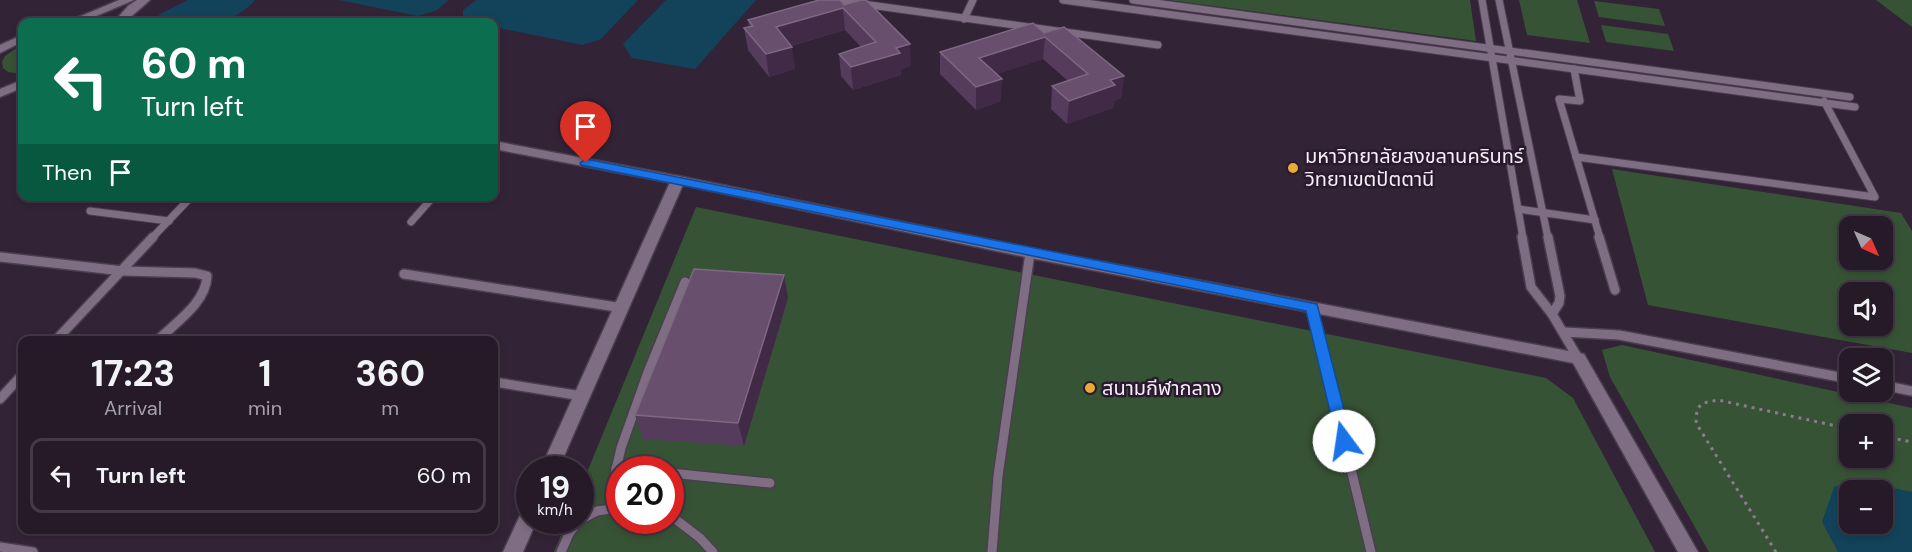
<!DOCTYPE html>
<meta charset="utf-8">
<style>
:root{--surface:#261a29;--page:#2e2331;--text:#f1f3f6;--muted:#a4a1a8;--line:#423846}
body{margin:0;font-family:"DM Sans","Noto Sans Thai",sans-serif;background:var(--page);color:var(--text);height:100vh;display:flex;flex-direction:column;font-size:22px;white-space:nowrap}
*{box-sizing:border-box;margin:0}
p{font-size:20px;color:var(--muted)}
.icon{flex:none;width:33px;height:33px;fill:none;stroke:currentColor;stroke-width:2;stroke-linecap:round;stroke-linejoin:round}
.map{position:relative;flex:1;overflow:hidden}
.side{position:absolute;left:18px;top:336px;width:480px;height:198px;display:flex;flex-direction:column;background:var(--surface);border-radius:12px;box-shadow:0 3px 9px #0003,0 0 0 2px var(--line)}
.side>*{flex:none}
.guide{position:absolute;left:18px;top:18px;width:480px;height:183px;border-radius:12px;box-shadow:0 3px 9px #0003,0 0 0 2px var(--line);background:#0b6e4f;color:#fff;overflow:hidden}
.needle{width:39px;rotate:135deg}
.buttons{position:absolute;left:1839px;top:216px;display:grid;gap:12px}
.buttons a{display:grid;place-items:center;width:54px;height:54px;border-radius:12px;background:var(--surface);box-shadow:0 3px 9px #0003,0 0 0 2px var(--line);font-size:30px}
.speed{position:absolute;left:516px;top:456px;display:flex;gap:12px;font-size:30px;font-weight:700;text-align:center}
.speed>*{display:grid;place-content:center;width:78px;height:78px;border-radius:50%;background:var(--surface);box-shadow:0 3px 9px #0003,0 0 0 2px var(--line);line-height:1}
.speed small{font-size:15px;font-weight:400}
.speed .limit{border:9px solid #d22;background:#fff;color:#111}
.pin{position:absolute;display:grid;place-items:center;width:51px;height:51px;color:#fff;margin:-62px -26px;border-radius:50% 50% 50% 0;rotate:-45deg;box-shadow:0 0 6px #0007}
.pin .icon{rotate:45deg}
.me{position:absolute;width:66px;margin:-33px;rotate:346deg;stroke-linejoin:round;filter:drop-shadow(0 0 4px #0008)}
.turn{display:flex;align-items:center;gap:21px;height:126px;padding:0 24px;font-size:27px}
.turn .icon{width:78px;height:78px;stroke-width:2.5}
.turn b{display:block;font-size:42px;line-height:51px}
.then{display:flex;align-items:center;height:57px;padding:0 24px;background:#0003;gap:12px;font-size:22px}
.eta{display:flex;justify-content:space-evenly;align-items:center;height:102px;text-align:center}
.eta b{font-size:36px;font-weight:700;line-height:42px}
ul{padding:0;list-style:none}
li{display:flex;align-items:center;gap:18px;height:75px;margin:0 12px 9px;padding:0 12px;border:3px solid var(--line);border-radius:12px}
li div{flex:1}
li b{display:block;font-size:22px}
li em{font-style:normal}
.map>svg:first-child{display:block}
.green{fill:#375335;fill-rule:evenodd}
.water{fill:#12435a;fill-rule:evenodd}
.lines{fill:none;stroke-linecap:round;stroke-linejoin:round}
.service-far1-casing{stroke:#4b3e4e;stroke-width:9}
.service-casing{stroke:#4b3e4e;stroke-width:12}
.minor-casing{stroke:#4b3e4e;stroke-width:3}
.tertiary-casing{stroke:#4b3e4e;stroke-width:3}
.secondary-casing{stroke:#4b3e4e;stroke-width:3}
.path{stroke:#8a7c8d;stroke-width:3;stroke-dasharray:3 5;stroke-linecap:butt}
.service-far1{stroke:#7f6d84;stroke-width:7}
.service{stroke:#7f6d84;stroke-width:9}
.minor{fill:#7f6d84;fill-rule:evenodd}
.tertiary{fill:#7f6d84;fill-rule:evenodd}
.secondary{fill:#7f6d84;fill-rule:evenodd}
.wall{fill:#553c5c}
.shaded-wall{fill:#402a46}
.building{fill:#674f6d;stroke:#7e6883;stroke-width:1.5}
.route{fill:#1a73e8;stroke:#114b97;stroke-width:1.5}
.poi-dot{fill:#eaaa39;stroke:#291a2d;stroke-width:2}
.labels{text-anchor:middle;stroke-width:5;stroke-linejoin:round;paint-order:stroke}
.poi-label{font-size:20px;fill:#f8edfa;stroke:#291a2d;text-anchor:start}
</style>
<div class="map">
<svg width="1912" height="552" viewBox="0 0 1912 552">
<rect width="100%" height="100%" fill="#332337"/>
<g class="green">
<path d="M1168 0H1470L1476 41Z"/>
<path d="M1519 0H1577L1590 43 1527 35Z"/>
<path d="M1876 0H1912V27Z"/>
<path d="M1594 1 1659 9 1665 26 1599 17Z"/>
<path d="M1601 25 1668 34 1674 51 1606 42Z"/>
<path d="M22 44V74L8 72 3 68 2 62 5 56Z"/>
<path d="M1612 169 1901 213 1912 231V353L1648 305ZM1850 226H1882V260H1850ZM1850 292H1882V326H1850Z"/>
<path d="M696 207 1546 378 1573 398 1655 552H554L567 521 580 520 581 487ZM620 470H670V520H620Z"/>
<path d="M1622 345 1912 408V552H1709L1610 377 1602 350ZM1850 424H1882V458H1850ZM1850 490H1882V524H1850Z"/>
</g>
<g class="water">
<path d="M188 0H255C228 31 191 23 154 22L160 14Z"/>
<path d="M339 0H449L437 10 418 16Z"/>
<path d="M476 0H638L601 39 583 45 494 27V22L463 21V10Z"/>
<path d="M666 0H756L695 69 632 58 623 44Z"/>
<path d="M1855 480 1912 492V552H1838L1822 522 1834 487ZM1850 490H1882V524H1850Z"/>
</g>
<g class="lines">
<g class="service-far1-casing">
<g id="service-far1">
<path d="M834 0 1158 45"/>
<path d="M1063 0 1855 107"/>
<path d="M1133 0 1850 97"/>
<path d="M1482 0 1523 238"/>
<path d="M1499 0 1548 238"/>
<path d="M964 19 973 0"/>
<path d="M1574 69 1580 101 1559 99 1600 238"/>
<path d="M1576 157 1875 197 1824 101"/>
<path d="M1518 209 1595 220"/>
<path d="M90 211 169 221"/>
<path d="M411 222 434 196"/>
<path d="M152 238 192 196"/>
</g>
</g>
<g class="service-casing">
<g id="service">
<path d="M1522 237 1531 287 1552 314 1578 358"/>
<path d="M1548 237 1560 296 1559 303 1552 314"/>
<path d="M1599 237 1615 290"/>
<path d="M0 257 123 271 195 273 207 276C206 303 176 322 158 340"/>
<path d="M404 274 623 308"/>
<path d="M1312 307 1371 552"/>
<path d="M1564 332 1619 335 1850 379"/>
<path d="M56 340 153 237"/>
<path d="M494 382 582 396"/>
<path d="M1882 385 1912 391"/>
<path d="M0 399 22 375"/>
<path d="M616 468 635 470"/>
<path d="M670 473 770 483"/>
<path d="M616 508 611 492 621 448 648 372 685 282"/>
<path d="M670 515 700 538 713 552"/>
<path d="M580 520 597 511 619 508"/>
<path d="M0 547 33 552"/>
<path d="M561 552 569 534 579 520"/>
<path d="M992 552 998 476 1030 253"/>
</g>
</g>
<g class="minor-casing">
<g id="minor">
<path d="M678 176 685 180 558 470H540L671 180Z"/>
<path d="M530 507V520H537L523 552H503L523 509Z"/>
</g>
</g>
<g class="tertiary-casing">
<path id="tertiary" d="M494 141 678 176 1030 248 1584 354 1698 552H1678L1573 363 1030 258 678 184 494 149Z"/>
</g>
<g class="secondary-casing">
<g id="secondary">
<path d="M119 0H134L82 22H67Z"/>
<path d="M137 0H150L125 22H114L128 6Z"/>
<path d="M22 35V42L0 53V45Z"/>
<path d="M22 80V88L0 97V89Z"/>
</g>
</g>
<g class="path">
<path d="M1882 436 1912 442"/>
<path d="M1776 552 1696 423 1697 409 1703 403 1718 400 1850 429"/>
</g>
<use href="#service-far1" class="service-far1"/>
<use href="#service" class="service"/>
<use href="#minor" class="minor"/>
<use href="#tertiary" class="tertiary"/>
<use href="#secondary" class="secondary"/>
</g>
<g class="wall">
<path d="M840 0 911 66 900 70 901 75 853 90 841 76 839 54 861 47 845 30 791 46 795 69 769 77 748 50 744 28 749 27 748 20Z"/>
<path d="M1044 33 1124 76 1121 98 1114 101 1113 108 1067 124 1051 109 1052 86 1068 81 1043 59 997 74 1001 101 976 110 940 74V52Z"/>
<path d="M788 298 744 446 643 439 635 415Z"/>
</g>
<g class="shaded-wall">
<path d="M843 8 845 30 779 49 776 27Z"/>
<path d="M1045 37 1043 59 979 80V58Z"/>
<path d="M910 44 911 66 900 70 901 75 853 90 851 67 896 48Z"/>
<path d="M792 47 795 69 769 77 766 54Z"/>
<path d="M1124 76 1121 98 1114 101 1113 108 1067 124 1069 101 1110 80Z"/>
<path d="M1002 79 1001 101 976 110V87Z"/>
<path d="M784 275 788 298 744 446 738 423Z"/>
</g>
<g class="building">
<path d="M819 0H840L844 5 861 0H866L910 44 896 48 900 53 851 67 839 54 876 42 843 8 776 27 792 47 766 54 744 28 753 26 748 20Z"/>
<path d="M1033 23 1044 33 1064 27 1124 76 1110 80 1115 85 1069 101 1052 86 1088 74 1045 37 979 58 1002 79 976 87 940 52Z"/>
<path d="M694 269 784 275 738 423 635 415Z"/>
</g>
<path class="route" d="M586 159 1317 304 1352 441 1350 445 1344 447 1339 445 1337 441 1306 311 581 165 580 163Z"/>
<g class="poi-dot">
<circle cx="1293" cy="168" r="6"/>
<circle cx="1090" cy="388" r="6"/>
</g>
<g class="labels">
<g class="poi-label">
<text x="1305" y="163">มหาวิทยาลัยสงขลานครินทร์<tspan x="1305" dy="23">วิทยาเขตปัตตานี</tspan></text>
<text x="1102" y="395">สนามกีฬากลาง</text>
</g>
</g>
</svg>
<div class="buttons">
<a><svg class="needle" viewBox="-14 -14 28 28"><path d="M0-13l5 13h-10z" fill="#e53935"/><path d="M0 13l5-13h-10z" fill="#a4a1a8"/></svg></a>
<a><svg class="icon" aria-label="sound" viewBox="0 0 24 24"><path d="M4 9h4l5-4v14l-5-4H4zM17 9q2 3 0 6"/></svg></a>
<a><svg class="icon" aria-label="layers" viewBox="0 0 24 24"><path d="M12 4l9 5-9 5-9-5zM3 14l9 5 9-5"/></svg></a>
<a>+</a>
<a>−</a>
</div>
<div class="speed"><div>19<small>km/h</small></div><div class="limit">20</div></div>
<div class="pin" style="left:586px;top:163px;background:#d93025"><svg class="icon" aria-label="arrive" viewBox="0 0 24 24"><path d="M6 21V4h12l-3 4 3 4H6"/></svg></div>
<svg class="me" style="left:1344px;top:441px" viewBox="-20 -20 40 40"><circle r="19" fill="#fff"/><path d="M0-13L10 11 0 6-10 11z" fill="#1a73e8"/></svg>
<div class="guide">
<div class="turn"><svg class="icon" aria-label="left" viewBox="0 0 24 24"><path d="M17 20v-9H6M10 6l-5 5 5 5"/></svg><div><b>60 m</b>Turn left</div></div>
<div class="then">Then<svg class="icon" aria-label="arrive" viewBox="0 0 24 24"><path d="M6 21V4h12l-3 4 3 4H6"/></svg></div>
</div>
<section class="side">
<div class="eta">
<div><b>17:23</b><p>Arrival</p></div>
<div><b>1</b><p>min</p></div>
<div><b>360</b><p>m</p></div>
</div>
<ul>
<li><svg class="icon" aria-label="left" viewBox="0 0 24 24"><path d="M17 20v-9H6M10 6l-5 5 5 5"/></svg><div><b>Turn left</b></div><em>60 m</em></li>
</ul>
</section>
</div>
